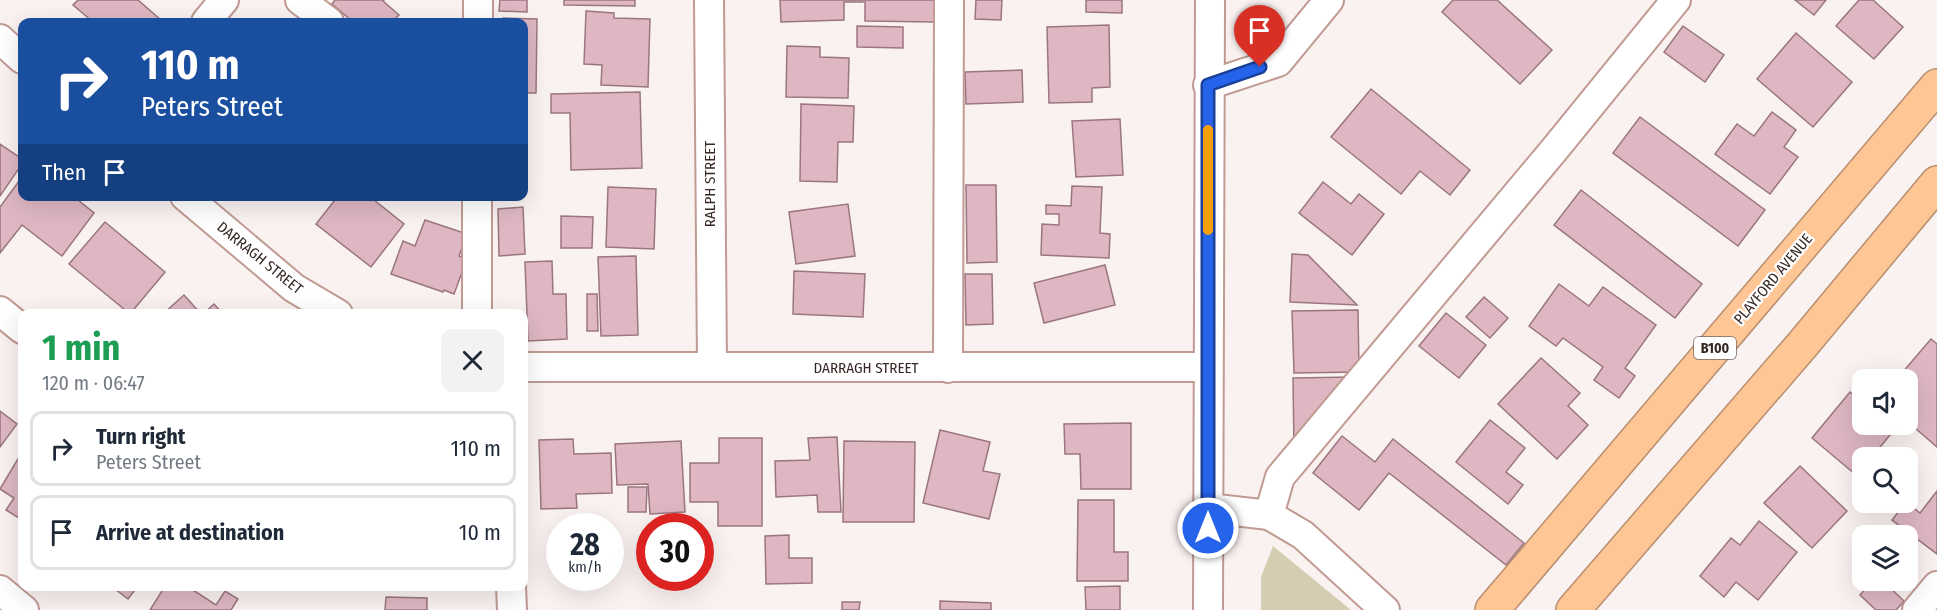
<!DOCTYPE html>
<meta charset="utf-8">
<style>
:root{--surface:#fff;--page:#f2f2f3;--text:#1f2937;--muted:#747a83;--line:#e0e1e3}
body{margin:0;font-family:"Fira Sans Condensed",sans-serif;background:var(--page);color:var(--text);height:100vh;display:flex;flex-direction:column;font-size:22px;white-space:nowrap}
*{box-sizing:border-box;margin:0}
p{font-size:20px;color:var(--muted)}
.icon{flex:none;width:33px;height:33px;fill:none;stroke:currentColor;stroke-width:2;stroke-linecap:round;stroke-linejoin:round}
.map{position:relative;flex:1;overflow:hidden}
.details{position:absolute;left:18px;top:309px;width:510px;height:282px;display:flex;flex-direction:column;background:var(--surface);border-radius:12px;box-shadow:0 6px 24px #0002}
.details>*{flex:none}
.guide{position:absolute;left:18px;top:18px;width:510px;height:183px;border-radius:12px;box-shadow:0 6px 24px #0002;background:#1a4fa0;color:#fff;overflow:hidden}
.fabs{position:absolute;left:1852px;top:369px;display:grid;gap:12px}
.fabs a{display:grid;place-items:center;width:66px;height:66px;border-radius:12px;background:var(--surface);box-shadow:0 6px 24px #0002;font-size:30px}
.speed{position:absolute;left:546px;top:513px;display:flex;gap:12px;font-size:30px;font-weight:700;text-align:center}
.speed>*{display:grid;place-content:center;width:78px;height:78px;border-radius:50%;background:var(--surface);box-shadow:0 6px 24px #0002;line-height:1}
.speed small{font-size:15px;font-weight:400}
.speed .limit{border:9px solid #d22;background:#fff;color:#111}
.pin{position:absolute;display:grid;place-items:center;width:51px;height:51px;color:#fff;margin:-62px -26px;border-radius:50% 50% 50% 0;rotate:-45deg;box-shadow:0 0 6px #0007}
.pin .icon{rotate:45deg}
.me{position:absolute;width:66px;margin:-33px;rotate:0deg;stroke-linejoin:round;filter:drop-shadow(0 0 4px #0008)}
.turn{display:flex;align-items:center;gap:21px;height:126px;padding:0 24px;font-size:27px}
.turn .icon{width:78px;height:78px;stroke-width:2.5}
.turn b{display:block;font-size:42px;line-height:51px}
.then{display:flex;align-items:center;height:57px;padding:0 24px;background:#0003;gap:12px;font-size:22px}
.round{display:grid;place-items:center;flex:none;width:63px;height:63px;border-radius:12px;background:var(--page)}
.overview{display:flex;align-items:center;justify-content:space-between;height:102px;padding:0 24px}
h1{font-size:36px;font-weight:700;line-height:45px;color:#1e9e55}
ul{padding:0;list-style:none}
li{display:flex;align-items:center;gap:18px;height:75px;margin:0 12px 9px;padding:0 12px;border:3px solid var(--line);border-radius:12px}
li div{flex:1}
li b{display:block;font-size:22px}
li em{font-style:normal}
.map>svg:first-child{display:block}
.green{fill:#d5cdb2}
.building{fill:#deb7c2;stroke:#9a7680;stroke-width:1.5}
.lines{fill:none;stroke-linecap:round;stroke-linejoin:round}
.minor-casing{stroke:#c09a93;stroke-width:32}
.highway-casing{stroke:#b88e6e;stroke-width:36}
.minor{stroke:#fff;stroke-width:28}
.highway{stroke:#fec595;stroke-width:33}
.route-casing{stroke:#184099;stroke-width:15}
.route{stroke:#2563eb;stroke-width:10}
.slow{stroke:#f59e0b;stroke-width:10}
.labels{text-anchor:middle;stroke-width:4.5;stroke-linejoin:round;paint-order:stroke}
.shield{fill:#fff;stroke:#736866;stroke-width:1.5}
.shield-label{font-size:14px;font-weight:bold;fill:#372825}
.street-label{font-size:15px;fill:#372825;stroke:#fff}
</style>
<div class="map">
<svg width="1937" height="610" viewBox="0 0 1937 610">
<rect width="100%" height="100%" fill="#faf2f0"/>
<path class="green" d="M1273 546 1351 610H1261V577Z"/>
<g class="building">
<path d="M78 0H138L161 20 159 22H93L73 5Z"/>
<path d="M335 0H384L383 1 399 15 392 22H353L332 4Z"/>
<path d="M500 0H527V12L499 11Z"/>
<path d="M564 0H635V6L564 5Z"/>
<path d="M780 0H863V2H844V20L781 22Z"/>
<path d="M865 0H935L934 22 865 21Z"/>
<path d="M976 0H1002L1001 20 975 19Z"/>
<path d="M1086 0H1122V13L1086 12Z"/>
<path d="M1453 0H1497L1552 50 1520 84 1442 12Z"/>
<path d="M1795 0H1826L1814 15Z"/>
<path d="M1859 0H1873L1903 27 1874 59 1836 26Z"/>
<path d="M586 11 614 13V18L650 19 648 87 601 85 602 65 584 64Z"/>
<path d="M503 18 537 19 536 93H524V22H503Z"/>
<path d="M1109 25 1110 87 1092 88V102L1049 103 1047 27Z"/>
<path d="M857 26 903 27V48L857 47Z"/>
<path d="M1683 26 1724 55 1705 82 1664 52Z"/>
<path d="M1796 33 1852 82 1813 127 1757 79Z"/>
<path d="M787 46 820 47V57L849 58 848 98 786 97Z"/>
<path d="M1022 70 1023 102 966 104 965 72Z"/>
<path d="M1371 89 1470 170 1450 195 1420 171 1401 194 1331 137Z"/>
<path d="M640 92 642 168 571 170 570 113H551V94Z"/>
<path d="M801 104 854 106 853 142H838L837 182 800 181Z"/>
<path d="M1772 112 1796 130 1784 147 1798 157 1770 194 1715 154 1737 124 1754 136Z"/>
<path d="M1640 117 1765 210 1738 246 1613 153Z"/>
<path d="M1120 119 1123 175 1076 177 1072 121Z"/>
<path d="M0 144 22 159V164L0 196Z"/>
<path d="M22 177V196H73L94 213 62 256 22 225 0 253V207Z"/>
<path d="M1323 182 1351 204 1359 194 1384 214 1352 255 1299 213Z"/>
<path d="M966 185H996L997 262 967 263Z"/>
<path d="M1072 186 1102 187 1100 233 1110 234 1109 258 1041 255 1042 224 1059 225V214H1046V205L1071 206Z"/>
<path d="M608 187 656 189 654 249 606 247Z"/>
<path d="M1581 190 1702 284 1675 318 1554 225Z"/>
<path d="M338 196H369L404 224 371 267 316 224Z"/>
<path d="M848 204 855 256 796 264 789 212Z"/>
<path d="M523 207 525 254 499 256 498 209Z"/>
<path d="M561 216 593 217 592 248H561Z"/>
<path d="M425 220 467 234 459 256 467 259 454 294 444 290 443 292 391 274 403 241 415 246Z"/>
<path d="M105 222 165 272 130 314 69 264Z"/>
<path d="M1292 254 1308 255 1357 305 1290 302Z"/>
<path d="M636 256 638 335 601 336 598 257Z"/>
<path d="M552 261 553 294H566L567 339 528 341 525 262Z"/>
<path d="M1105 265 1115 305 1044 323 1034 283Z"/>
<path d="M794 271 865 274 863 317 793 314Z"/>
<path d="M965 274H992L993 324 966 325Z"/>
<path d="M1559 284 1589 306 1603 287 1656 325 1625 368 1635 376 1619 398 1594 380 1603 367 1563 338 1556 346 1529 326Z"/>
<path d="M587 294H597L598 331H587Z"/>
<path d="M184 295 201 314H163Z"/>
<path d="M1484 297 1508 318 1490 338 1466 317Z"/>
<path d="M214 304 223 314H203Z"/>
<path d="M1358 310 1359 372 1294 373 1292 311Z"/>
<path d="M1446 313 1486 345 1459 378 1419 346Z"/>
<path d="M1931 339 1937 344V447L1908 422V380H1896Z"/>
<path d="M1541 358 1580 393 1568 406 1588 425 1557 459 1498 404Z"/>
<path d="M1352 377 1294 449 1293 378Z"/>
<path d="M1850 392 1863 403V424H1890L1895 429 1871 458H1863V467L1856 475 1812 438Z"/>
<path d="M0 411 17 424 0 447Z"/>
<path d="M1490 420 1525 448 1506 472 1523 485 1508 504 1456 462Z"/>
<path d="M1131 423V489H1081L1080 454H1065L1064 424Z"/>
<path d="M940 430 990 442 983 471 1000 474 989 519 923 503Z"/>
<path d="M1342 436 1375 462 1393 439 1524 543 1506 565 1389 473 1359 510 1313 473Z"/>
<path d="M837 437 841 512H818L817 495 776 497 775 461 810 460 808 438Z"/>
<path d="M719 438H762V526H718V502H690V463H719Z"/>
<path d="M573 439 574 454 611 453 612 493 576 494 577 508 541 509 539 440Z"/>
<path d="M681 441 685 512 650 514 648 484 617 485 615 444Z"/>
<path d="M844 441 915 442 914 522H843Z"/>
<path d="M22 452V520L6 510 14 498 0 489Z"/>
<path d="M1800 466 1847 511 1812 548 1764 503Z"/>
<path d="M628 487H647L646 512H628Z"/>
<path d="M1937 491V554L1892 520 1906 502 1920 513Z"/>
<path d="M1078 500H1114V552H1128V581H1077Z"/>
<path d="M1759 521 1797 552 1758 600 1736 582 1724 597 1700 576 1731 538 1740 545Z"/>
<path d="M789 535V558H812V583L766 584 765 536Z"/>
<path d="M566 578H605V580L566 581Z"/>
<path d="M1873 580H1882L1904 601 1896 610H1876L1860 595Z"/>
<path d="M111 586H138L128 599Z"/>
<path d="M165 586H187L216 605 225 591 238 599 231 610H150Z"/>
<path d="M1120 586V610H1086L1085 587Z"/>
<path d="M386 597 427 598V610H385Z"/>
<path d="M940 601 991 603V610H940Z"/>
<path d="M842 602H860L859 610H842Z"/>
</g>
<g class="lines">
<g class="minor-casing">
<g id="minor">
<path d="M300 0 329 22"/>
<path d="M709 0 712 367"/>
<path d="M206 22 224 0"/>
<path d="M478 22V0"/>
<path d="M0 39 22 59"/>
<path d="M1208 85 1278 62 1329 0"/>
<path d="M185 196 294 288 338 314"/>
<path d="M0 311 22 329"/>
<path d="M477 314V196"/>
<path d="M524 367H1208"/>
<path d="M948 368 949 0"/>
<path d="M1208 508 1269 515 1303 535 1385 610"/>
<path d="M1269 515 1280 477 1554 150 1676 0"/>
<path d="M511 586 512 610"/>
<path d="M0 590 24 610"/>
<path d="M1208 610 1210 0"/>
<path d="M1917 610 1937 586"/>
</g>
</g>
<g class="highway-casing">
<g id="highway">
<path d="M1492 610 1937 86"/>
<path d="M1573 610 1803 344 1937 183"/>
</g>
</g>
<use href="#minor" class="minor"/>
<use href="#highway" class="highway"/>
</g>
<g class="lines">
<g class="route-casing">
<path id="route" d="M1208 528V85L1260 67"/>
</g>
<use href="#route" class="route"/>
<path class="slow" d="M1208 130V230"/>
</g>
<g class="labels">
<rect class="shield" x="1694" y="337" width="42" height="22" rx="4.5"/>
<g class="shield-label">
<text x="1715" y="353">B100</text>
</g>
<g class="street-label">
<text transform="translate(710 184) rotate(-90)" y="5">RALPH STREET</text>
<text transform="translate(260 258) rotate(39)" y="5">DARRAGH STREET</text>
<text transform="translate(1773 279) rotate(-50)" y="5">PLAYFORD AVENUE</text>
<text x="866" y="373">DARRAGH STREET</text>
</g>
</g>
</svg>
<div class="fabs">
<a><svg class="icon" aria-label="sound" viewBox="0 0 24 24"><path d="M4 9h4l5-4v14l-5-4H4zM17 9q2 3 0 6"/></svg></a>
<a><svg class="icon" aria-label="search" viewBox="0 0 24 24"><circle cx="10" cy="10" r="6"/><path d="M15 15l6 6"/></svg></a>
<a><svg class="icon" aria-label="layers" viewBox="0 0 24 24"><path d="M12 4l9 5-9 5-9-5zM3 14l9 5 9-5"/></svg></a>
</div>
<div class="speed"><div>28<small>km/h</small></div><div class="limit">30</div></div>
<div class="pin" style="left:1260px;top:67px;background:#d93025"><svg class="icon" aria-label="arrive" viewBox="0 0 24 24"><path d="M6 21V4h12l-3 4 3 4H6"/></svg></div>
<svg class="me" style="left:1208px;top:528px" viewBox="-20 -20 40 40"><circle r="17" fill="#2563eb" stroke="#fff" stroke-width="3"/><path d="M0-11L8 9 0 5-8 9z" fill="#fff"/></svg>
<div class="guide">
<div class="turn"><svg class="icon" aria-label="right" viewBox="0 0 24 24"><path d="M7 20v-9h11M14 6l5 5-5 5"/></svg><div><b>110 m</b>Peters Street</div></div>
<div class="then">Then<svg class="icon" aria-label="arrive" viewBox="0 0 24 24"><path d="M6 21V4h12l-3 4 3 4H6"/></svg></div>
</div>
<section class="details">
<div class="overview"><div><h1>1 min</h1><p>120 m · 06:47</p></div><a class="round"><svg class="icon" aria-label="close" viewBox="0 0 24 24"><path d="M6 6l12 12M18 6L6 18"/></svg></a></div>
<ul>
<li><svg class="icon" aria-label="right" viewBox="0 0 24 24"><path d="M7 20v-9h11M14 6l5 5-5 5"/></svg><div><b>Turn right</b><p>Peters Street</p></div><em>110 m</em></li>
<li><svg class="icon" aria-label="arrive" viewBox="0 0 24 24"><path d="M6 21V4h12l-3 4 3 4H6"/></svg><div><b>Arrive at destination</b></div><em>10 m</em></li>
</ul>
</section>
</div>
